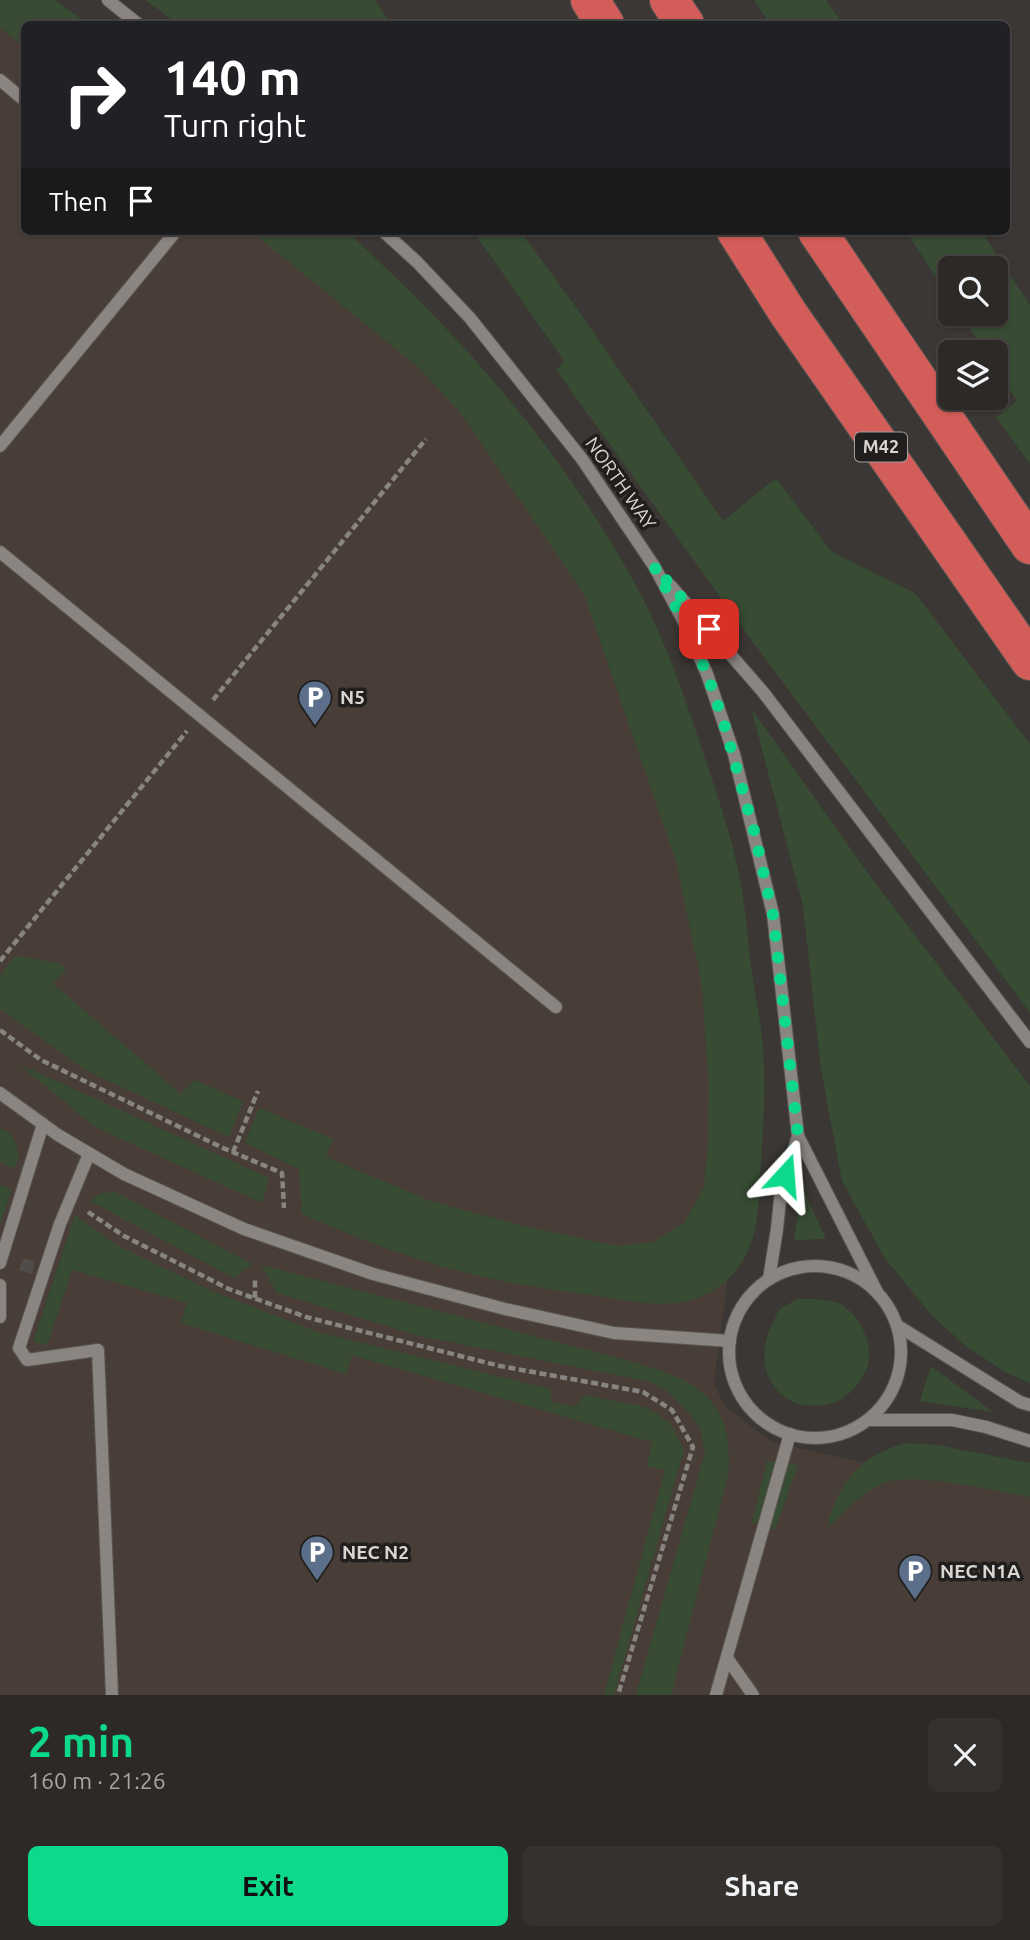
<!DOCTYPE html>
<meta charset="utf-8">
<style>
:root{--surface:#2c2927;--page:#34312f;--text:#f1f3f6;--muted:#a6a6a7;--line:#484544;--accent:#0dd98a}
body{margin:0;font-family:Ubuntu,sans-serif;background:var(--page);color:var(--text);height:100vh;display:flex;flex-direction:column;font-size:26px;white-space:nowrap}
*{box-sizing:border-box;margin:0}
p{font-size:23px;color:var(--muted)}
.icon{flex:none;width:38px;height:38px;fill:none;stroke:currentColor;stroke-width:2;stroke-linecap:round;stroke-linejoin:round}
.map{position:relative;height:1695px;overflow:hidden}
.side{display:flex;flex-direction:column;background:var(--surface);flex:1}
.side>*{flex:none}
.banner{position:absolute;left:21px;top:21px;width:989px;height:214px;border-radius:10px;box-shadow:0 2px 5px #0004,0 0 0 2px var(--line);background:#202124;color:#fff;overflow:hidden}
.fabs{position:absolute;left:938px;top:256px;display:grid;gap:14px}
.fabs a{display:grid;place-items:center;width:70px;height:70px;border-radius:10px;background:var(--surface);box-shadow:0 2px 5px #0004,0 0 0 2px var(--line);font-size:35px}
.pin{position:absolute;display:grid;place-items:center;width:60px;height:60px;color:#fff;margin:-30px;border-radius:14px;box-shadow:0 4px 10px #0006}
.me{position:absolute;width:77px;margin:-38px;rotate:19deg;stroke-linejoin:round;filter:drop-shadow(0 0 5px #0008)}
.turn{display:flex;align-items:center;gap:24px;height:147px;padding:0 28px;font-size:32px}
.turn .icon{width:91px;height:91px;stroke-width:2.5}
.turn b{display:block;font-size:49px;line-height:60px}
.then{display:flex;align-items:center;height:66px;padding:0 28px;background:#0003;gap:14px;font-size:26px}
.round{display:grid;place-items:center;flex:none;width:74px;height:74px;border-radius:10px;background:var(--page)}
.head{display:flex;align-items:center;justify-content:space-between;height:119px;padding:0 28px}
h1{font-size:42px;font-weight:700;line-height:52px;color:var(--accent)}
.action{display:flex;gap:14px;margin-top:auto;padding:14px 28px}
.action a{flex:1;height:80px;border-radius:10px;background:var(--accent);color:#111;font-size:28px;font-weight:700;line-height:80px;text-align:center}
.action a+a{background:var(--page);color:var(--text)}
.map>svg:first-child{display:block}
.built{fill:#483e37}
.green{fill:#374c32}
.building{fill:#514b4a}
.lines{fill:none;stroke-linecap:round;stroke-linejoin:round}
.minor-casing{stroke:#595552;stroke-width:14}
.highway-casing{stroke:#595552;stroke-width:40}
.path{stroke:#888482;stroke-width:4.5;stroke-dasharray:7 3.5;stroke-linecap:butt}
.minor{stroke:#8a8581;stroke-width:12}
.highway{stroke:#d35d58;stroke-width:38}
.route{stroke:#0dd98a;stroke-width:12;stroke-dasharray:0 21.6}
.labels{text-anchor:middle;stroke-width:7;stroke-linejoin:round;paint-order:stroke}
.shield{fill:#211f1d;stroke:#a19e9c;stroke-width:2}
.shield-label{font-size:18px;font-weight:bold;fill:#d8d5d3}
.street-label{font-size:19px;fill:#d8d5d3;stroke:#211f1d}
.poi-label{font-size:19px;font-weight:bold;fill:#d8d5d3;stroke:#211f1d;text-anchor:start}
</style>
<div class="map">
<svg width="1030" height="1695" viewBox="0 0 1030 1695">
<rect width="100%" height="100%" fill="#3b3734"/>
<path class="built" d="M0 8 24 27V231H288L489 387 666 681 736 1214 714 1383 725 1407 772 1442 926 1477 1030 1493V1695H0Z"/>
<g class="green">
<path d="M0 0H55L88 24H24V47L0 27Z"/>
<path d="M145 0H375L391 24H178Z"/>
<path d="M754 0H826L843 24H770Z"/>
<path d="M251 231H346C462 335 565 454 639 591 667 644 686 701 705 758 719 800 733 841 741 884 746 914 748 944 752 974 755 995 760 1017 762 1038 766 1079 764 1120 761 1161 758 1212 761 1262 712 1291 675 1313 632 1301 592 1295 551 1289 511 1284 471 1274 413 1260 356 1238 302 1214L299 1169 245 1143 259 1108 333 1139 326 1157 430 1201 532 1228 617 1246 653 1242 684 1223 704 1187 708 1145 709 1088 702 985 676 861 584 594 460 412 418 367Z"/>
<path d="M473 231H520L576 307 723 521 776 478 832 552 915 593 1030 744V1013L758 649 556 370 564 361Z"/>
<path d="M906 231H981L1030 305V464L996 417 1017 401 996 368V352H985L960 313H996V268H950V299Z"/>
<path d="M751 708 870 876 1030 1086V1383L1005 1372 967 1347 933 1317 884 1257 842 1181 821 1070 803 906Z"/>
<path d="M15 956 59 963 66 969 53 984 181 1094 194 1080 243 1101 229 1137 87 1071 0 1009V976Z"/>
<path d="M19 1064 269 1178 262 1203 95 1127Z"/>
<path d="M0 1128C17 1135 23 1153 14 1169L0 1161Z"/>
<path d="M0 1185 12 1190 0 1223Z"/>
<path d="M802 1187 826 1239 794 1240Z"/>
<path d="M115 1192 252 1264 234 1278 90 1201 102 1193Z"/>
<path d="M75 1215 118 1246 214 1292 318 1332 550 1389 552 1402 575 1407 585 1395 646 1407 669 1422 684 1449 614 1695H604L665 1470 647 1466 652 1442 352 1355 346 1374 181 1323 187 1303 72 1270 47 1345 33 1342Z"/>
<path d="M261 1265 626 1360C693 1379 735 1395 728 1475L671 1695H636L705 1453 700 1428 686 1409 669 1392 651 1382 420 1336 277 1293Z"/>
<path d="M797 1299C811 1299 827 1298 840 1304 860 1314 875 1346 867 1368 861 1383 850 1396 835 1402 783 1420 748 1371 772 1325 774 1321 776 1314 779 1310 784 1306 792 1302 797 1299Z"/>
<path d="M931 1366 993 1412 920 1401Z"/>
<path d="M905 1443 937 1445 1030 1463V1497C998 1491 914 1472 886 1482 865 1489 843 1514 827 1528 838 1483 860 1456 905 1443Z"/>
<path d="M767 1461 798 1465 775 1530 752 1522Z"/>
</g>
<path class="building" d="M23 1258 35 1261 32 1274 19 1270Z"/>
<g class="lines">
<g class="minor-casing">
<g id="minor">
<path d="M108 0 138 24"/>
<path d="M0 80 24 100"/>
<path d="M383 231 417 262 470 318 582 459 654 566 683 620 707 674 734 754 773 914 798 1136 877 1292"/>
<path d="M0 446 176 231"/>
<path d="M0 552 556 1007"/>
<path d="M670 585 763 692 1030 1042"/>
<path d="M0 1093 58 1135 124 1174 244 1229 373 1274 505 1309 614 1333 730 1341"/>
<path d="M89 1154 60 1224 19 1348 27 1360 98 1350 112 1695"/>
<path d="M0 1263 43 1124"/>
<circle cx="815" cy="1352" r="86"/>
<path d="M769 1279 777 1229 781 1190 798 1136"/>
<path d="M0 1285V1317"/>
<path d="M898 1326 1020 1402 1030 1405"/>
<path d="M869 1420H952L986 1427 1030 1441"/>
<path d="M727 1658 753 1695"/>
<path d="M716 1695 790 1434"/>
</g>
</g>
<g class="highway-casing">
<g id="highway">
<path d="M590 0 605 24"/>
<path d="M669 0 685 24"/>
<path d="M736 231 788 313 1030 661"/>
<path d="M817 231 1030 545"/>
</g>
</g>
<g class="path">
<path d="M213 700 426 439"/>
<path d="M0 961 187 731"/>
<path d="M0 1030 41 1060 223 1148 282 1173 284 1208"/>
<path d="M233 1152 258 1091"/>
<path d="M88 1212 124 1236 229 1289 306 1317 500 1366 643 1392 672 1410 693 1447 618 1695"/>
<path d="M255 1298V1277"/>
</g>
<use href="#minor" class="minor"/>
<use href="#highway" class="highway"/>
</g>
<g class="lines">
<path class="route" d="M709 629 654 566 683 620 707 674 723 720 754 831 773 915 798 1136 785 1175"/>
</g>
<defs>
<g id="parking-pin" transform="scale(1.75)"><path d="M0 17L-7.5 6A9.5 9.5 0 1 1 7.5 6Z" fill="#5c6f8a" stroke="#211f1d"/><path d="M-3.5-5.5H1a3.5 3.5 0 0 1 0 7H-1V5.5H-3.5ZM-1-3.4V-.6H.8a1.4 1.4 0 0 0 0-2.8Z" fill="#fff"/></g>
</defs>
<g fill-rule="evenodd">
<use href="#parking-pin" x="315" y="697"/>
<use href="#parking-pin" x="317" y="1552"/>
<use href="#parking-pin" x="915" y="1571"/>
</g>
<g class="labels">
<rect class="shield" x="855" y="432.5" width="52" height="29" rx="5"/>
<g class="shield-label">
<text x="881" y="453">M42</text>
</g>
<g class="street-label">
<text transform="translate(621 483) rotate(55)" y="7">NORTH WAY</text>
</g>
<g class="poi-label">
<text x="340" y="704">N5</text>
<text x="342" y="1559">NEC N2</text>
<text x="940" y="1578">NEC N1A</text>
</g>
</g>
</svg>
<div class="fabs">
<a><svg class="icon" aria-label="search" viewBox="0 0 24 24"><circle cx="10" cy="10" r="6"/><path d="M15 15l6 6"/></svg></a>
<a><svg class="icon" aria-label="layers" viewBox="0 0 24 24"><path d="M12 4l9 5-9 5-9-5zM3 14l9 5 9-5"/></svg></a>
</div>
<div class="pin" style="left:709px;top:629px;background:#d93025"><svg class="icon" aria-label="arrive" viewBox="0 0 24 24"><path d="M6 21V4h12l-3 4 3 4H6"/></svg></div>
<svg class="me" style="left:785px;top:1175px" viewBox="-20 -20 40 40"><path d="M0-17L14 15 0 8-14 15z" fill="#0dd98a" stroke="#fff" stroke-width="4"/></svg>
<div class="banner">
<div class="turn"><svg class="icon" aria-label="right" viewBox="0 0 24 24"><path d="M7 20v-9h11M14 6l5 5-5 5"/></svg><div><b>140 m</b>Turn right</div></div>
<div class="then">Then<svg class="icon" aria-label="arrive" viewBox="0 0 24 24"><path d="M6 21V4h12l-3 4 3 4H6"/></svg></div>
</div>
</div>
<section class="side">
<div class="head"><div><h1>2 min</h1><p>160 m · 21:26</p></div><a class="round"><svg class="icon" aria-label="close" viewBox="0 0 24 24"><path d="M6 6l12 12M18 6L6 18"/></svg></a></div>
<div class="action"><a>Exit</a><a>Share</a></div>
</section>
